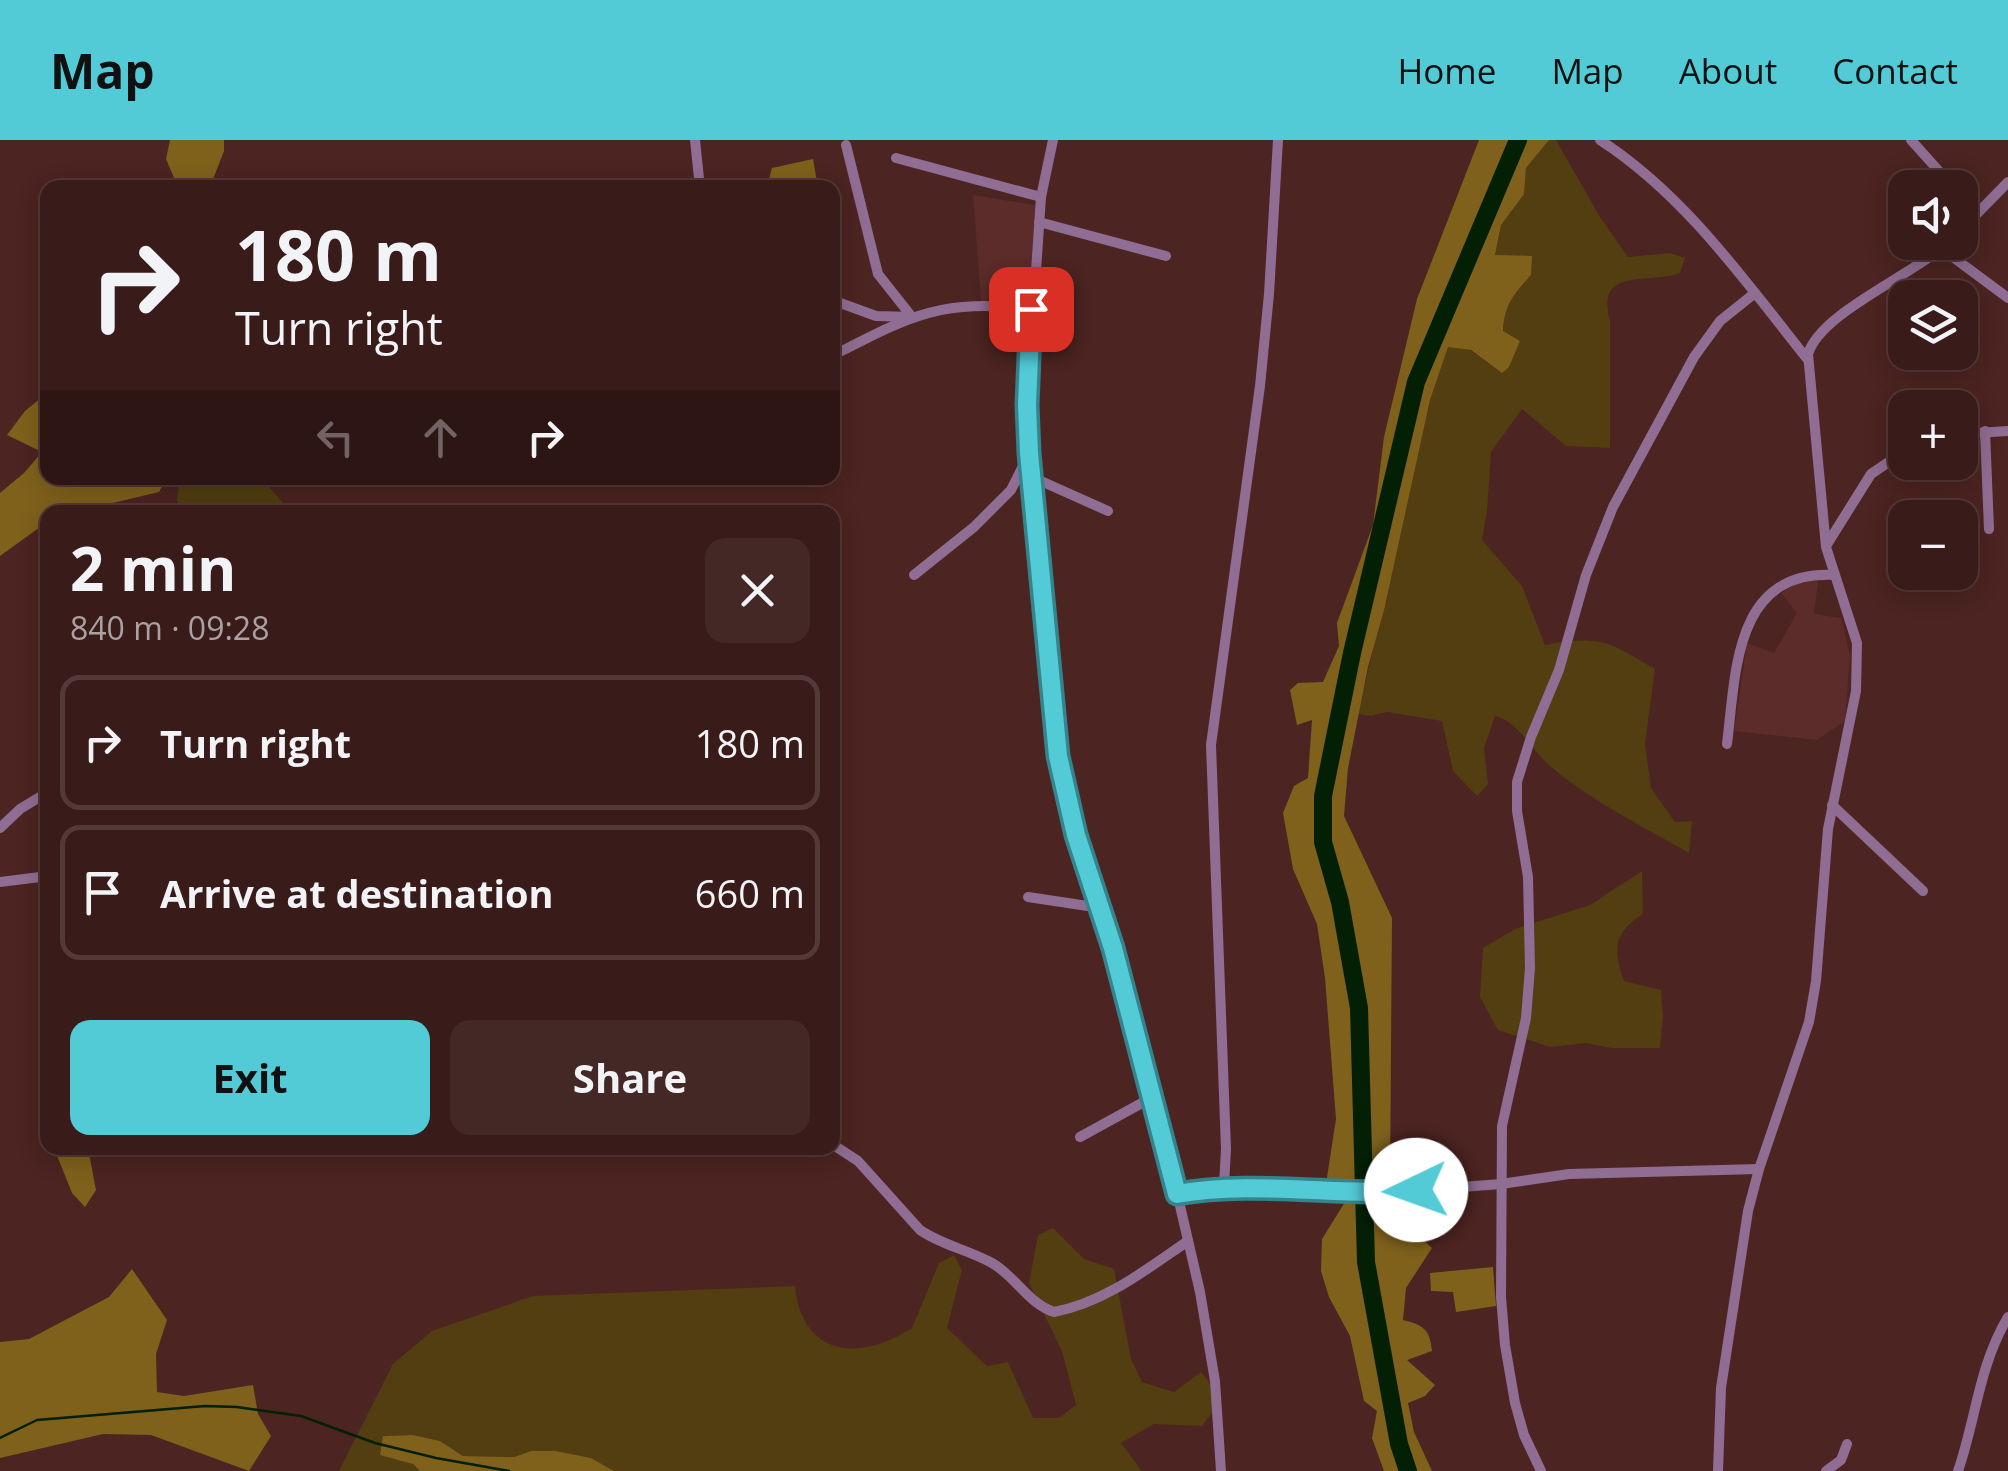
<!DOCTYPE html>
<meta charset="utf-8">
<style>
:root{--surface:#391b19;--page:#442826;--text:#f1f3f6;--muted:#aba1a2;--line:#533938;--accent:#52cbd7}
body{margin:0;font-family:"Open Sans",sans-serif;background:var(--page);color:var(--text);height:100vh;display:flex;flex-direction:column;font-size:38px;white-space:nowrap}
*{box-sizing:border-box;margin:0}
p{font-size:32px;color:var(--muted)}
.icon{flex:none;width:55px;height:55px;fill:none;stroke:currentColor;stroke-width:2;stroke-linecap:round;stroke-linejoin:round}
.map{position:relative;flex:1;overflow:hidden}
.details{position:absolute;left:40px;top:365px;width:800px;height:650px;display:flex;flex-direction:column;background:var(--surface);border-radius:20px;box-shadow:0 5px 25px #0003,0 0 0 2px var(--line)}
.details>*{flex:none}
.guide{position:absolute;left:40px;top:40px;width:800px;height:305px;border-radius:20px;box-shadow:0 5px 25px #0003,0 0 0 2px var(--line);background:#391b19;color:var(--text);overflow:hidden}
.fabs{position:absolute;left:1888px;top:30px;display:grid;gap:20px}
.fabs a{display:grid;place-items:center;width:90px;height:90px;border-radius:20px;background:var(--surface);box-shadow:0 5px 25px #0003,0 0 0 2px var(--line);font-size:50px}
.pin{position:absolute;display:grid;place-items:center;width:85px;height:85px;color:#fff;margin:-42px;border-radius:20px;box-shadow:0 5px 15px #0006}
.me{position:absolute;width:110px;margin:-55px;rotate:267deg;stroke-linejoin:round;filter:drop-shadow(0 0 8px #0008)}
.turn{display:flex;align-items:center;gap:35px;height:210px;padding:0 30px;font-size:45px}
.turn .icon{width:130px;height:130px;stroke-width:2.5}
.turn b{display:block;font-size:70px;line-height:85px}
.lanes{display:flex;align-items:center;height:95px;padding:0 30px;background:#0003;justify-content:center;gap:50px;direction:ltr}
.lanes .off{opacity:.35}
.round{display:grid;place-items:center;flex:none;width:105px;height:105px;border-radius:20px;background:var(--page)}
.summary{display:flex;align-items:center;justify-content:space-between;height:170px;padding:0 30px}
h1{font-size:60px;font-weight:700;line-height:75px}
.action{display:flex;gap:20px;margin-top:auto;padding:20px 30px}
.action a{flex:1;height:115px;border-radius:20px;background:var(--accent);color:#111;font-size:40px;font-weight:700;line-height:115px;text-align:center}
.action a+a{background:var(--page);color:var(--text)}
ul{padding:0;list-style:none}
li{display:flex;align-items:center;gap:30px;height:135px;margin:0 20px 15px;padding:0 10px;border:5px solid var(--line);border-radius:20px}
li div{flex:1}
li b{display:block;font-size:38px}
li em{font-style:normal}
header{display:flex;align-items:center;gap:60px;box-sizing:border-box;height:140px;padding:0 50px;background:var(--accent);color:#111}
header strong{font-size:48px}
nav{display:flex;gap:55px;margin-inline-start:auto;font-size:35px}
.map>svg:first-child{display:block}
.built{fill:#5b2c29}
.green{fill:#523e10}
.forest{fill:#7f611c}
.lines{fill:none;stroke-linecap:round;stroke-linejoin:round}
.stream{stroke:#032005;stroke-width:2.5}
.river{stroke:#032005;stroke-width:18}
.minor{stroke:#906d93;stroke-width:10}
.route-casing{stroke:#35848c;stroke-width:25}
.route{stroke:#52cbd7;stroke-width:18}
</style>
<header>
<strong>Map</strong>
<nav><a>Home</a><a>Map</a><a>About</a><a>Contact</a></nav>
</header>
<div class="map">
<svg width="2008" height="1331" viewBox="0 0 2008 1331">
<rect width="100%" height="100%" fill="#4c2421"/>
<g class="built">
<path d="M973 55 1040 66 1036 160 981 161Z"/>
<path d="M1818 441 1814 474 1841 478 1850 516 1845 581 1817 600 1734 591 1747 503 1774 513 1797 473 1781 453 1799 442Z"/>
</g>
<g class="green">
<path d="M1549 0H1556L1600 77 1628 117 1670 113 1685 118 1680 133C1648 145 1595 126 1610 181V308L1566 306 1522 269 1491 312 1487 371 1482 400 1522 446 1545 505C1600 495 1608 501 1655 529L1645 604 1651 648 1675 682 1692 681 1689 713C1642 686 1593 662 1551 627 1533 612 1518 581 1495 576L1484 608 1488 644 1477 656 1453 631 1442 581 1387 572 1371 576 1358 574 1430 260 1448 206 1470 210 1501 232 1504 174 1508 160 1531 135V116H1495L1501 85 1524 53 1526 27Z"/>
<path d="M180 338H261L291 372H182L177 360Z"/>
<path d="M1642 731 1643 774C1613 793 1613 809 1624 841L1661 850 1663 876 1660 908H1612L1586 903 1550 907 1498 890 1480 857 1483 808 1515 789 1590 765Z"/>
<path d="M1053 1088 1084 1119 1114 1129 1131 1219 1142 1242 1174 1252 1201 1232 1212 1245 1215 1269 1202 1286 1154 1284 1121 1303 1142 1331H614L591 1318 531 1311 514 1317 463 1316 440 1301 413 1295 383 1296 420 1331H339L393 1224 432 1191 533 1156 795 1146C802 1217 860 1222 912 1188L939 1123 954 1115 962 1130 947 1188 987 1226 1008 1222 1033 1278H1059L1076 1265 1062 1211 1029 1143 1038 1095Z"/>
</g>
<g class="forest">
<path d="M170 0H224V11L210 47H178L166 19Z"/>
<path d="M1479 0H1549L1526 28 1524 54 1501 85 1495 115 1532 116 1531 135C1514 154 1504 165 1503 191L1520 201 1509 227 1502 233 1471 210 1448 207 1430 260 1384 470 1368 527 1348 628 1344 676 1392 778 1390 1043 1379 1047 1326 1044 1336 979 1325 838 1317 784 1293 729 1283 673 1294 646 1308 638 1312 580 1297 585 1290 550 1298 543 1323 542 1339 506 1337 483 1373 385 1384 297 1417 159Z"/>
<path d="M813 19 818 47H767L772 28Z"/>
<path d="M41 258 47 262 48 338H167L159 352 75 372H48L47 382 0 416V353L24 333 42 312 7 295 25 271Z"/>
<path d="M54 1008H88L96 1050 85 1067 72 1053Z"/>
<path d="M1379 1060 1395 1092 1416 1093 1432 1108 1406 1148 1403 1180C1423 1185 1430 1189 1432 1211L1407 1220 1435 1245 1425 1256 1408 1263 1414 1292 1432 1331H1384L1372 1298 1377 1271 1364 1261 1350 1196 1329 1157 1321 1131 1322 1099 1345 1062Z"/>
<path d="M1493 1127 1496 1166 1456 1172 1453 1152 1431 1151 1430 1133Z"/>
<path d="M132 1129 167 1180 156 1214 157 1252 184 1256 253 1245 258 1274 271 1296 249 1331 151 1295 103 1294 0 1318V1202L29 1199 109 1157Z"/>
<path d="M413 1295 440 1301 463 1316 514 1317 531 1311H555L591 1318 614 1331H420L413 1324 380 1315 383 1296Z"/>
</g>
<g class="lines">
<path class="stream" d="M0 1298 37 1280 205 1266 237 1267 301 1276 375 1303 436 1318 509 1331"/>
<path class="river" d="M1408 1331 1399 1304 1366 1122 1359 868 1340 762 1323 702V656L1352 513 1416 242 1518 0"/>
<g class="minor">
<path d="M695 0 700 48"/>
<path d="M1053 0 1041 57 1027 265 1054 585 1076 695 1113 808 1171 1027 1200 1152 1215 1241 1221 1331"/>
<path d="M1600 0C1685 55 1745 141 1808 220"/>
<path d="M1911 0 1954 48"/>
<path d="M896 18 1041 57"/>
<path d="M1960 54 1977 72"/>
<path d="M1039 82 1166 116"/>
<path d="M1960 91 2008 42"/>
<path d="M1942 109 2008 158"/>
<path d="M832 160 876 176 912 177 878 134 846 5"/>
<path d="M832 216C912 175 939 159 1031 169"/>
<path d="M1985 291 1989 389"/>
<path d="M1960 294 2008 291"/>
<path d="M1032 337 1108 371"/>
<path d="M672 339 674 338"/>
<path d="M1826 406 1871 334 1905 311"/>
<path d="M914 435 974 387 1011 350 1029 314"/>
<path d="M1727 604C1736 532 1734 430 1834 435"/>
<path d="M1832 665 1923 751"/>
<path d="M0 688 20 669 48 652"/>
<path d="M0 742 48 736"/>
<path d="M1028 757 1101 768"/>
<path d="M1080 997 1151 958"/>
<path d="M832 1004 858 1021 920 1090C942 1105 968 1110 992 1123 1015 1136 1029 1164 1054 1172 1104 1163 1147 1129 1188 1101"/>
<path d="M1224 1046 1226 1009 1211 605 1260 246 1269 154 1278 0"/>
<path d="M1177 1054 1245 1046 1383 1053 1501 1044 1569 1034 1759 1029"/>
<path d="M1541 1331 1524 1295 1515 1263 1505 1205 1501 1157 1502 986 1526 878 1530 828 1528 737 1517 671V642L1531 597 1559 530 1586 435 1613 367 1694 217 1720 181 1755 153"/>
<path d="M1718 1331 1721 1248 1748 1071 1759 1029 1809 882 1816 841 1828 689 1856 551 1857 503 1826 407 1808 214C1821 172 1913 136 1948 102"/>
<path d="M1826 1331 1841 1320 1847 1304"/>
<path d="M1958 1331C1976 1279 1979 1225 2008 1177"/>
</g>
</g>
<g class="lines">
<g class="route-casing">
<path id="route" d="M1031 169 1027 265 1029 313 1058 616 1076 695 1113 808 1177 1054C1257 1040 1336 1057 1416 1050"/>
</g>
<use href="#route" class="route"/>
</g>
</svg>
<div class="fabs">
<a><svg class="icon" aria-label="sound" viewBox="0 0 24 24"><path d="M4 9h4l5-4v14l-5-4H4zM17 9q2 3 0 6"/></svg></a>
<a><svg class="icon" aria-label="layers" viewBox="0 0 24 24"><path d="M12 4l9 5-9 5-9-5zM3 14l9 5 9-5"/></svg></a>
<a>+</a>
<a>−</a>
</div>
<div class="pin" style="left:1031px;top:169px;background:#d93025"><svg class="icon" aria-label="arrive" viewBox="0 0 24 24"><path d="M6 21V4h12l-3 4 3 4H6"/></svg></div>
<svg class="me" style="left:1416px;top:1050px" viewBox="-20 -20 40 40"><circle r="19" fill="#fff"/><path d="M0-13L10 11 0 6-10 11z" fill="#52cbd7"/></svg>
<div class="guide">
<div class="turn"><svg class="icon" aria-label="right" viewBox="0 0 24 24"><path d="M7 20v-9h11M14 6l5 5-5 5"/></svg><div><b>180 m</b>Turn right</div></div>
<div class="lanes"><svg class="icon off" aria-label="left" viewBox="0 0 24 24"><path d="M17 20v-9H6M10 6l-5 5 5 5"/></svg><svg class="icon off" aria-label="ahead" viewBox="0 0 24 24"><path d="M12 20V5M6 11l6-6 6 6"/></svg><svg class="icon" aria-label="right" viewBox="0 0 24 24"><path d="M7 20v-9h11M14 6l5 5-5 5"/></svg></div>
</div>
<section class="details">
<div class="summary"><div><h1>2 min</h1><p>840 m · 09:28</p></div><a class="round"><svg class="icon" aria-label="close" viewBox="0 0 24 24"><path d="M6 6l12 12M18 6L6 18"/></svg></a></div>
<ul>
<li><svg class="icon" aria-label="right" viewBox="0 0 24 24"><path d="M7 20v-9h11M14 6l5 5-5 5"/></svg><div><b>Turn right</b></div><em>180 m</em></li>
<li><svg class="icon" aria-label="arrive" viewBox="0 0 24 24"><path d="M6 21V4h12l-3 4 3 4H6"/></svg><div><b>Arrive at destination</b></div><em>660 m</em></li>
</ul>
<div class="action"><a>Exit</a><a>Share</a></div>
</section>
</div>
